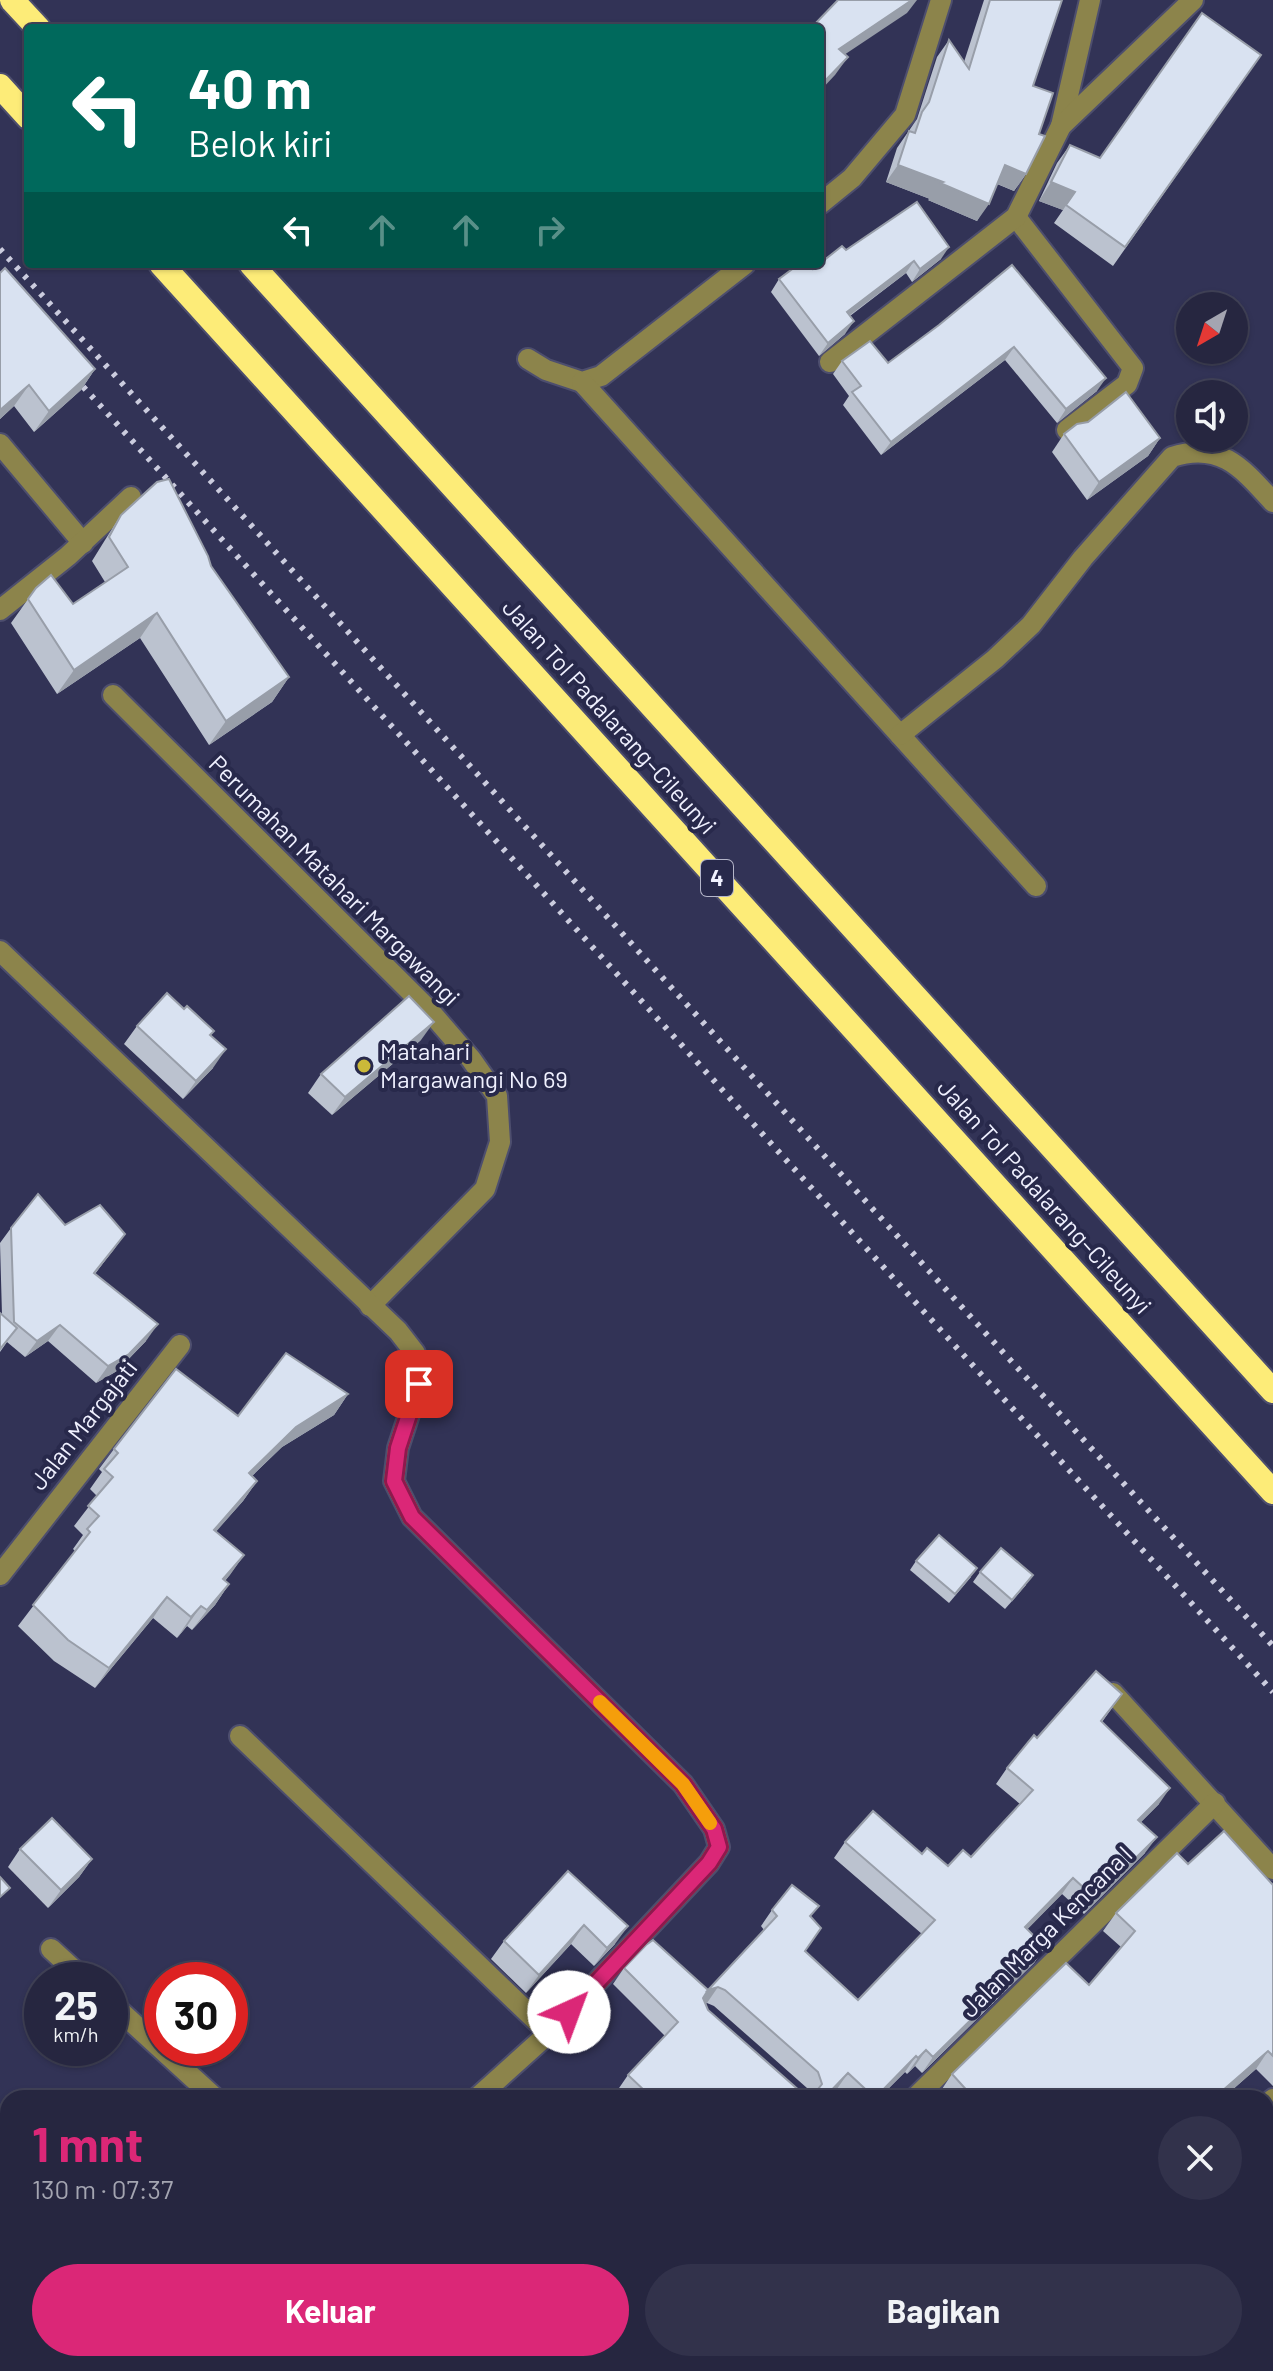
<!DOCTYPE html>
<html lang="id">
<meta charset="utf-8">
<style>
:root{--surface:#262640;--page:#32324b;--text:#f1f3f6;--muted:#a4a5b1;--line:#424359;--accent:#db2777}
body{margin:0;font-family:Barlow,sans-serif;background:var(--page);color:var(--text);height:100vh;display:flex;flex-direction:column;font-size:30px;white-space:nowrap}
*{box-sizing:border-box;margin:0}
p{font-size:26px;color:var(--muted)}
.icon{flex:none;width:44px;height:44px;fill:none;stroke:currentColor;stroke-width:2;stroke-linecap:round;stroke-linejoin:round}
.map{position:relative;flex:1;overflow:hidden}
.drawer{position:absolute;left:0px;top:2090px;width:1274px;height:282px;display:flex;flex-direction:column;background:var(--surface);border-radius:24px 24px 0 0;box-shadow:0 2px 6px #0004,0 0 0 2px var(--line)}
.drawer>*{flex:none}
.hud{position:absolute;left:24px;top:24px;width:800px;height:244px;border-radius:8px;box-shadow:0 2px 6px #0004,0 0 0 2px var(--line);background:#00695c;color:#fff;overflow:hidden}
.needle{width:52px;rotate:219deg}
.tools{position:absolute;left:1176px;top:292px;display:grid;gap:16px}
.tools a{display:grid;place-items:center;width:72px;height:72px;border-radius:50%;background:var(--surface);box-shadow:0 2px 6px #0004,0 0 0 2px var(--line);font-size:40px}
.speed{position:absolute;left:24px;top:1962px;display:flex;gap:16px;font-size:40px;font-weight:700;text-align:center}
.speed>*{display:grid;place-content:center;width:104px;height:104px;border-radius:50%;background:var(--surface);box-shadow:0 2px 6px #0004,0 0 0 2px var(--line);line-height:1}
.speed small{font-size:20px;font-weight:400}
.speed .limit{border:12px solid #d22;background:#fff;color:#111}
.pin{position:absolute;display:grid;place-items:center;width:68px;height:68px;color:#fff;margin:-34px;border-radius:16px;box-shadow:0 4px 12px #0006}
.me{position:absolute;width:88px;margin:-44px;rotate:43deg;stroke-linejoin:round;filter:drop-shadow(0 0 6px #0008)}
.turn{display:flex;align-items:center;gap:28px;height:168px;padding:0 32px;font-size:36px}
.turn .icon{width:104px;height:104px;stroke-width:2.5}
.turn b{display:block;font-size:56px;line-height:68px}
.lanes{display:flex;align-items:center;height:76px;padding:0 32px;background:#0003;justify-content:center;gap:40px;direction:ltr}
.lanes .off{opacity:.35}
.round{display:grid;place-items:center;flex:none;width:84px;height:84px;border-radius:42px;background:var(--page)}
.summary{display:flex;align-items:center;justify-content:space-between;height:136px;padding:0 32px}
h1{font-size:48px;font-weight:700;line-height:60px;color:var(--accent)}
.primary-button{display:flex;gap:16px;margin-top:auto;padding:16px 32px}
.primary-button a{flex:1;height:92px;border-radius:48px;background:var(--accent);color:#fff;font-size:32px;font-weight:700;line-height:92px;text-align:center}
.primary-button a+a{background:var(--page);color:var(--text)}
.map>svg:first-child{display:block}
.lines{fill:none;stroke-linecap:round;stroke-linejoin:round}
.minor-casing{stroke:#4d4e6e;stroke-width:24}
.highway-casing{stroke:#4d4e6e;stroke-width:28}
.minor{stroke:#8c844b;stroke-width:20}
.highway{stroke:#fdec78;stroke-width:24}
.rail{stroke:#cbccde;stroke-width:6;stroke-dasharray:4 8;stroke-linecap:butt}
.wall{fill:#bbc2cf;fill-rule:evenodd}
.shaded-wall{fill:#989ea9}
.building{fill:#d9e2f1;stroke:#989ea9;stroke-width:2}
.route-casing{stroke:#8e194d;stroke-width:20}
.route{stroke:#db2777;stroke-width:14}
.slow{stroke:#f59e0b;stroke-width:14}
.poi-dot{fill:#cbb939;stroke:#28294b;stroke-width:3}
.labels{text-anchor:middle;stroke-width:8;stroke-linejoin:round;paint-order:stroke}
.shield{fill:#28294b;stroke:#b4b5c9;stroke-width:2}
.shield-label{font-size:22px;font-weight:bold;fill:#f0f1ff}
.street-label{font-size:24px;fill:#f0f1ff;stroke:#28294b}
.poi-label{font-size:24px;fill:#f0f1ff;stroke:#28294b;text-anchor:start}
</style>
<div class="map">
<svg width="1273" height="2371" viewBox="0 0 1273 2371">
<rect width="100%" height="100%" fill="#323356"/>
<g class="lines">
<g class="minor-casing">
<g id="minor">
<path d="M1061 126 1090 0"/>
<path d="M820 204 852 178 905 115 941 0"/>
<path d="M1016 217 1133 368 1127 384 1067 430"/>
<path d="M528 359 546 370 582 382 601 376 745 264"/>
<path d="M830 362 1016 217 1061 126 1193 0"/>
<path d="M582 382 1036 886"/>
<path d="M0 444 83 543"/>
<path d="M0 610 68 556 131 497"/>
<path d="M113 695 428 1009 471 1059 497 1096 500 1142 485 1189 370 1306"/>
<path d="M900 735 995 659 1031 625 1083 558 1172 457C1221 441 1243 469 1273 502"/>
<path d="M0 951 398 1331 415 1353 419 1384 398 1448 394 1481 412 1517 683 1784 714 1829 719 1847 709 1863 549 2033 477 2098"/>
<path d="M0 1575 180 1345"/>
<path d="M1113 1693 1273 1869"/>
<path d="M240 1736 549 2033"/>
<path d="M51 1949 85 1980"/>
<path d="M110 2002 215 2098"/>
<path d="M915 2098 1215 1803"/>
<path d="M1266 2105 1273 2099"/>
<path d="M242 2364 245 2371"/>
<path d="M744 2364 750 2371"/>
<path d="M614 2371 621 2364"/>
</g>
</g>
<g class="highway-casing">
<g id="highway">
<path d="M12 0 38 28"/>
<path d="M0 86 28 117"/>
<path d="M161 264 1273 1492"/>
<path d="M251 264 1273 1391"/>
</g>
</g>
<use href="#minor" class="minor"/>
<use href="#highway" class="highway"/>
<g class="rail">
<path d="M0 249 990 1338 1273 1646"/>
<path d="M67 369 967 1359 1273 1692"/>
</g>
</g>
<g class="wall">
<path d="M984 0H1062L1033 86 1026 174 1014 191 997 184 977 221 928 200 930 199 886 182 897 148 917 119 937 57 949 40 964 62Z"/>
<path d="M1261 55 1113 266 1054 223 1063 210 1039 201 1057 163 1070 145 1100 158Z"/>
<path d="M846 250 941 259 912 282 906 273 850 316 845 334 819 356 771 292 779 279 813 269Z"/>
<path d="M1012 265 1097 391 1057 423 1005 360 881 455 843 405 849 396 833 374 842 361 888 363 939 325Z"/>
<path d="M0 273 95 369 81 390 34 432 14 406 0 419Z"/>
<path d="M1064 434 1160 438 1148 456 1087 500 1052 452Z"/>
<path d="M121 515 211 566 289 677 272 702 209 745 140 638 57 694 11 623 36 588 73 604 105 582 92 561 105 540Z"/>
<path d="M184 1009 214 1031 210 1035 213 1068 183 1099 124 1044 137 1026Z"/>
<path d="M421 1040 332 1115 308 1093 321 1074Z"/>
<path d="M65 1225 125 1234 95 1274 146 1341 117 1371 96 1383 48 1341 25 1357 7 1342 0 1352V1313L2 1315 0 1243 11 1228Z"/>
<path d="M348 1394 334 1415 282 1447 252 1476 257 1481 243 1501 216 1531 244 1555 225 1581 229 1584 215 1605 192 1630 187 1626 177 1638 153 1618 95 1688 54 1661 18 1626 75 1551 73 1549 83 1535 74 1526 97 1496 90 1489 102 1472 99 1469 114 1449 238 1416Z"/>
<path d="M916 1561 971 1577 949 1603 910 1570Z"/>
<path d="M980 1572 1026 1585 1005 1609 973 1582Z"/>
<path d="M1122 1694 1102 1722 1159 1804 1141 1822 1145 1853 1084 1914 1062 1894 1027 1929 1045 1947 1034 1963 922 2073 915 2066 907 2074 905 2072 879 2098H846L837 2089 828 2098H624L617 2091 628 2075 665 2036 613 1984 624 1968 707 1991 764 1930 761 1926 772 1910 811 1918 805 1951 858 2000 922 1934 834 1858 845 1842 922 1854 948 1866 971 1857 1020 1804 996 1784 1007 1768 1037 1738ZM707 2003 714 2006 807 2088 808 2093 801 2092 708 2010 705 2004Z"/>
<path d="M20 1849 92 1859 79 1877 48 1908 8 1867Z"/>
<path d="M1188 1864 1273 1885V2086L1256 2069 1223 2098H945L940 2092 952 2074 1089 1985 1121 1947 1103 1931 1116 1913Z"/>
<path d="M568 1871 615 1944 594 1966 571 1944 526 1993 491 1959 504 1941Z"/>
<path d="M343 2364H564L557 2371H344Z"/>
<path d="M852 2364H1259L1252 2371H843Z"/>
</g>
<g class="shaded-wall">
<path d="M912 0H917L907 13 826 67 839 49Z"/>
<path d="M848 57 835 75 820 91V86Z"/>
<path d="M898 165 943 182 989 204 977 221 928 200 930 199 886 182Z"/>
<path d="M1005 165 1026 174 1014 191 993 182Z"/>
<path d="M1051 182 1075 192 1063 210 1039 201Z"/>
<path d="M949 247 941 259 912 282 920 269Z"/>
<path d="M914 261 906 273 838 324 847 312Z"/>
<path d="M854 321 845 334 819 356 828 343Z"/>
<path d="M1014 347 1005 360 881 455 891 442Z"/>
<path d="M95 369 81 390 34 432 49 411Z"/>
<path d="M1106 378 1097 391 1057 423 1066 409Z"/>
<path d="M29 385 14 406 0 419V410Z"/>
<path d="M1160 438 1148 456 1087 500 1099 482Z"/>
<path d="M157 613 140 638 57 694 74 670Z"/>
<path d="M289 677 272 702 209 745 226 721Z"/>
<path d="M434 1022 421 1040 332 1115 345 1097Z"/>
<path d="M226 1049 213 1068 183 1099 196 1081Z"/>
<path d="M125 1234 113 1251 82 1289 94 1273Z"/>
<path d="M158 1324 146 1341 117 1371 96 1383 108 1366Z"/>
<path d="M60 1325 48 1341 25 1357 37 1341Z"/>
<path d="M348 1394 334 1415 282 1447 234 1493 249 1473 296 1427Z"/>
<path d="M257 1481 243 1501 200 1550 214 1530Z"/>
<path d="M244 1555 230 1575 209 1599 223 1579Z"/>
<path d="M229 1584 215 1605 192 1630 207 1610Z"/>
<path d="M167 1597 153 1618 95 1688 109 1668Z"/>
<path d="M201 1606 187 1626 177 1638 191 1617Z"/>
<path d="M1170 1788 1159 1804 1127 1836 1138 1820Z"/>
<path d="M1157 1837 1145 1853 1084 1914 1095 1898Z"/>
<path d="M92 1859 79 1877 48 1908 61 1890Z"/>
<path d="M1073 1878 1062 1894 1014 1943 1025 1927Z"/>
<path d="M584 1925 571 1944 526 1993 539 1975Z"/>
<path d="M628 1926 615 1944 594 1966 607 1948Z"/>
<path d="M1045 1947 1034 1963 922 2073 933 2057Z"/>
<path d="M718 1987 707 2003 697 2006 708 1990Z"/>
<path d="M926 2050 915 2066 907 2074 918 2058Z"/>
<path d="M1268 2051 1256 2069 1223 2098H1214Z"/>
<path d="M916 2056 905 2072 879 2098H875Z"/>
<path d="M848 2073 837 2089 828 2098H824Z"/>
<path d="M8 2252V2259L0 2267V2260Z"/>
<path d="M1273 2345V2351L1266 2357V2351Z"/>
<path d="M558 2364H564L557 2371H551Z"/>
<path d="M1253 2364H1259L1252 2371H1245Z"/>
</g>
<g class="building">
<path d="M838 0H912L839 49 848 57 820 86V28H811Z"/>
<path d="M990 0H1062L1033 86 1053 93 1039 134 1045 136 1026 174 1005 165 989 204 940 183 943 182 898 165 909 131 915 133 922 112 929 102 949 40 969 69Z"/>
<path d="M1202 13 1261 55 1125 247 1066 205 1075 192 1051 182 1070 145 1100 158Z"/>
<path d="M917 202 949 247 920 269 914 261 847 312 854 321 828 343 779 279 799 264H810L813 269 842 246 846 250Z"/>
<path d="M1012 265 1106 378 1066 409 1014 347 891 442 852 392 861 386 842 361 870 341 888 363 939 325Z"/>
<path d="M5 268 95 369 49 411 29 385 0 410V273Z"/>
<path d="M1126 392 1160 438 1099 482 1064 434 1077 424 1088 422Z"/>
<path d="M169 479 208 556 211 566 289 677 226 721 157 613 74 670 28 599 36 588 51 575 73 604 128 567 109 537 121 515 157 482Z"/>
<path d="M167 993 184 1009 187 1006 214 1031 210 1035 226 1049 196 1081 137 1026Z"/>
<path d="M409 996 434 1022 345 1097 321 1074Z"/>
<path d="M38 1194 65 1225 100 1205 125 1234 94 1273 158 1324 129 1354 108 1366 60 1325 37 1341 14 1322 11 1228Z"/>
<path d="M0 1313 17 1328 0 1349Z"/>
<path d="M286 1353 348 1394 296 1427 249 1473 257 1481 214 1530 244 1555 223 1579 229 1584 207 1610 201 1606 191 1617 167 1597 109 1668 68 1640 33 1605 90 1532 87 1529 99 1516 88 1506 113 1477 104 1469 118 1453 114 1449 176 1369 238 1416Z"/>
<path d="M939 1535 977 1568 955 1594 916 1561Z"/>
<path d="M1001 1548 1033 1575 1012 1600 980 1572Z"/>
<path d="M1096 1671 1122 1694 1101 1721 1170 1788 1138 1820 1157 1837 1095 1898 1073 1878 1025 1927 1045 1947 933 2057 926 2050 918 2058 916 2056 875 2098 848 2073 824 2098H640L646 2092 628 2075 678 2022 624 1968 646 1945 653 1940 708 1990 703 1998 708 2010 801 2092 814 2094 822 2084 818 2072 725 1990 718 1987 708 1990 777 1916 772 1910 792 1885 819 1906 810 1916 821 1928 805 1951 858 2000 935 1920 845 1842 873 1811 922 1854 927 1848 948 1866 963 1850 971 1857 1033 1790 1007 1768 1034 1735 1037 1738Z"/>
<path d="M52 1818 92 1859 61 1890 20 1849Z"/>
<path d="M1224 1831 1273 1885V2056L1268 2051 1214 2098H970L972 2096 952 2074 1066 1963 1089 1985 1135 1931 1116 1913 1177 1853 1188 1864Z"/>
<path d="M568 1871 628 1926 607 1948 584 1925 539 1975 504 1941Z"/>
<path d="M0 1877 10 1888 0 1897Z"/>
<path d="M1273 2151V2345L1266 2351V2157Z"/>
<path d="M8 2154V2252L1 2259 0 2162Z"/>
<path d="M0 2343 5 2357 8 2358V2364H19L25 2371H0Z"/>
<path d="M356 2364H558L551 2371H356Z"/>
<path d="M852 2364H1064L1069 2366 1071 2364H1253L1245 2371H1098L1093 2364 1085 2371H843Z"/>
</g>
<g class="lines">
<g class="route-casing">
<path id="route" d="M419 1384 398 1448 394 1481 412 1517 683 1784 714 1829 719 1847 709 1863 569 2012"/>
</g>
<use href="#route" class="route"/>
<path class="slow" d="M600 1702 683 1784 710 1823"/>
</g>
<circle class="poi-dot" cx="364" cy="1066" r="8"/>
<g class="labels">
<rect class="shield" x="701" y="860" width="32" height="36" rx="6"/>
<g class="shield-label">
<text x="717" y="886">4</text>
</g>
<g class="street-label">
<text transform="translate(609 717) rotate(48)" y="8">Jalan Tol Padalarang–Cileunyi</text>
<text transform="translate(334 881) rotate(45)" y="8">Perumahan Matahari Margawangi</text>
<text transform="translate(1044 1197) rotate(48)" y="8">Jalan Tol Padalarang–Cileunyi</text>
<text transform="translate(84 1425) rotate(-52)" y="8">Jalan Margajati</text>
<text transform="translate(1047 1932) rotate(-45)" y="8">Jalan Marga Kencana I</text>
</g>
<g class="poi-label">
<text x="380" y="1060">Matahari<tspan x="380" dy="28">Margawangi No 69</tspan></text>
</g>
</g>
</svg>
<div class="tools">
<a><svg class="needle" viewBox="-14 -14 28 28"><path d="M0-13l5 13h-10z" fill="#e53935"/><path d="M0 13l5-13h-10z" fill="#a4a5b1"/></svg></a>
<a><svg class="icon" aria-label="sound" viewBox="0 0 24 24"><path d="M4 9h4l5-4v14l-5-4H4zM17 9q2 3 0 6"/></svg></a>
</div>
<div class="speed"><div>25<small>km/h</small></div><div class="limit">30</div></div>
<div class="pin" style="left:419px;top:1384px;background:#d93025"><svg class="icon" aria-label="arrive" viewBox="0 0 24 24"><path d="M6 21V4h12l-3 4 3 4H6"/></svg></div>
<svg class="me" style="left:569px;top:2012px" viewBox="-20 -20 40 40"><circle r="19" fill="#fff"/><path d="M0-13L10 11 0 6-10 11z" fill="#db2777"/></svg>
<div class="hud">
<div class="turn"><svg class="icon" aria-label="left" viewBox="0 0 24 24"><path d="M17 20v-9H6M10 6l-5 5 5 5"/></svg><div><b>40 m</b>Belok kiri</div></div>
<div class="lanes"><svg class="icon" aria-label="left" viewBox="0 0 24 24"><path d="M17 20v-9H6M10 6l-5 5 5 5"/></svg><svg class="icon off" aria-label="ahead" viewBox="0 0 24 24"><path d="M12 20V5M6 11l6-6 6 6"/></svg><svg class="icon off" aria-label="ahead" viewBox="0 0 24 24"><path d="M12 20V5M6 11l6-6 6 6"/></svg><svg class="icon off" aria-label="right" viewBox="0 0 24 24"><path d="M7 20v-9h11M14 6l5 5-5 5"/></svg></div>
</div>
<section class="drawer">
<div class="summary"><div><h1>1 mnt</h1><p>130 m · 07:37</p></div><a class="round"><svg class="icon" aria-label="close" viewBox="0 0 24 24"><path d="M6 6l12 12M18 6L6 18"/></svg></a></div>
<div class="primary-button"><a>Keluar</a><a>Bagikan</a></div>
</section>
</div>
